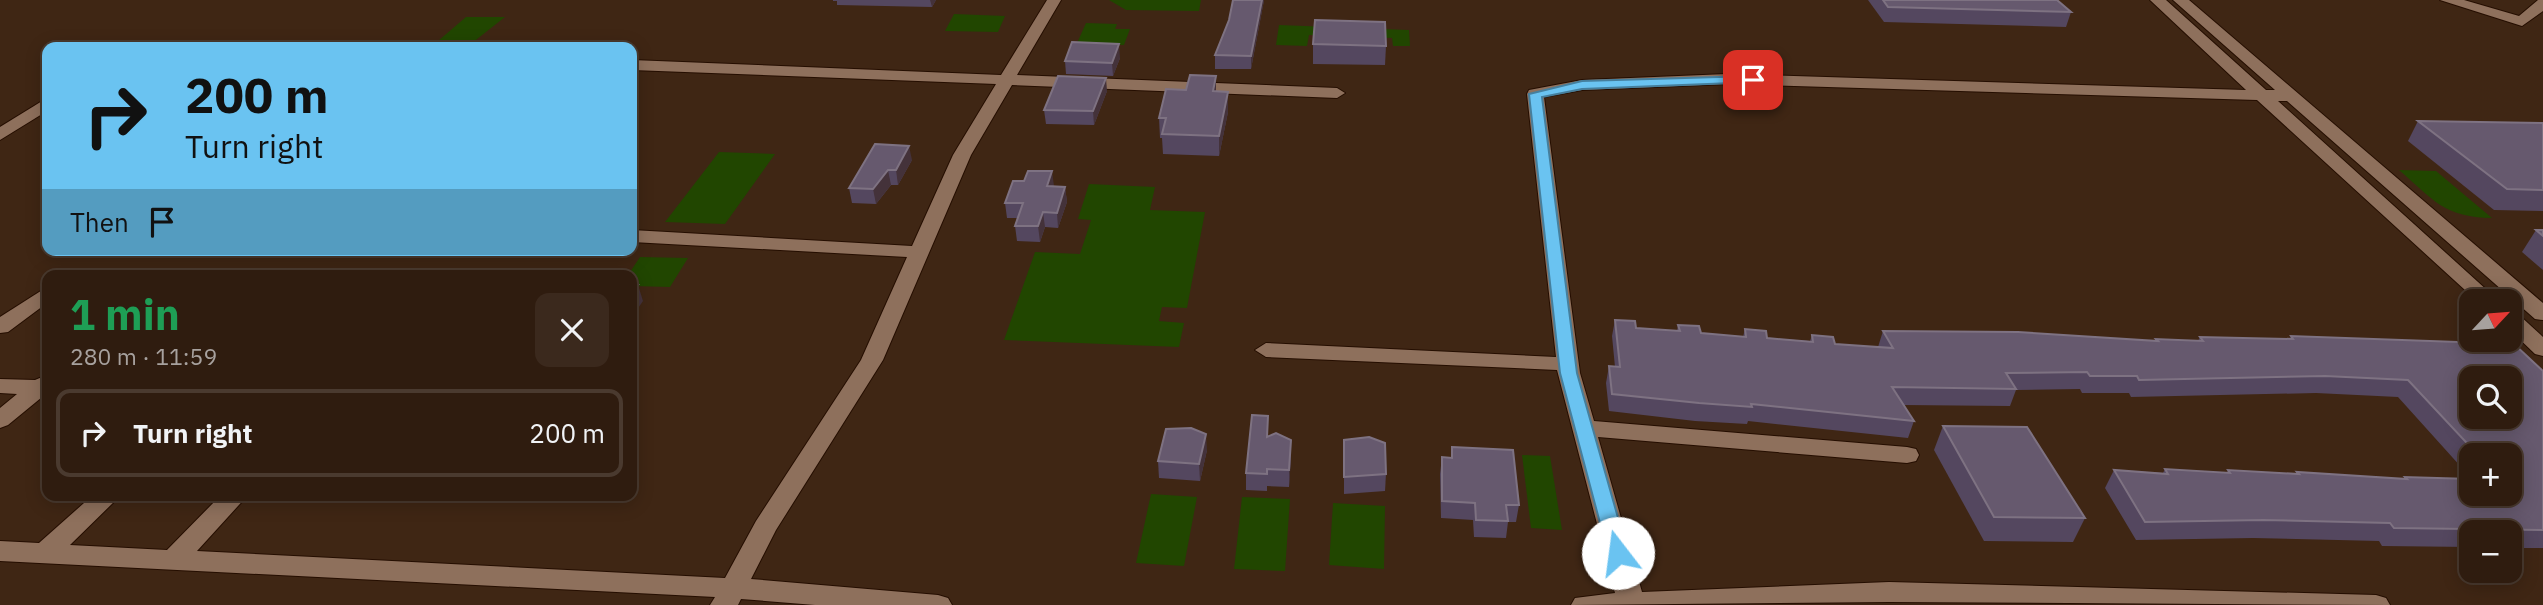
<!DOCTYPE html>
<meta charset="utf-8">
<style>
:root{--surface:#2f1c0f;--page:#3b291d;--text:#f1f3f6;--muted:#a7a19e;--line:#4a3a2f}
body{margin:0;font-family:"IBM Plex Sans",sans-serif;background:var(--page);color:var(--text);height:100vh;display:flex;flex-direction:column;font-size:26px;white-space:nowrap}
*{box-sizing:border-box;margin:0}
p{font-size:23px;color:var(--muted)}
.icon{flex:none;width:38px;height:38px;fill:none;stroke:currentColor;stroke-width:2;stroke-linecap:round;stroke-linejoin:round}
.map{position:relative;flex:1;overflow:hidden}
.drawer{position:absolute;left:42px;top:270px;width:595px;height:231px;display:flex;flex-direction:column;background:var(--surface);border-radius:14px;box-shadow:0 4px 18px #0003,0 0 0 2px var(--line)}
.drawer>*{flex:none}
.top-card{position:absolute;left:42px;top:42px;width:595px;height:214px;border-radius:14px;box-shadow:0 4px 18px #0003,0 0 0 2px var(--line);background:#6ac3f1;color:#111;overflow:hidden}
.needle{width:46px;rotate:64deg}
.controls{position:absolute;left:2459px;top:289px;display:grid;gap:14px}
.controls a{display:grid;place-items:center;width:63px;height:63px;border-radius:14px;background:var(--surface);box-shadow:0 4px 18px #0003,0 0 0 2px var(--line);font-size:35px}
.pin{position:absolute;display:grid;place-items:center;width:60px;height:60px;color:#fff;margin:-30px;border-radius:14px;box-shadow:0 4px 10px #0006}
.me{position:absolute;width:77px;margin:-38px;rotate:345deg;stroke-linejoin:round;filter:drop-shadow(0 0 5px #0008)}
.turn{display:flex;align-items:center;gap:24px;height:147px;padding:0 28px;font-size:32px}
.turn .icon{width:91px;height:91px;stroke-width:2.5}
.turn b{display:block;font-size:49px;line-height:60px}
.then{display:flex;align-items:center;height:66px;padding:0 28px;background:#0003;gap:14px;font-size:26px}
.round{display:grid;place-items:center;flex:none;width:74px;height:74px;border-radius:14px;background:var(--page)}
.summary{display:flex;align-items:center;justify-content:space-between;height:119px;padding:0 28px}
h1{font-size:42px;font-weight:700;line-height:52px;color:#1e9e55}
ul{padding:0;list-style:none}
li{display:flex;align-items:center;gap:21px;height:88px;margin:0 14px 10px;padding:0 14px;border:4px solid var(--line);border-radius:14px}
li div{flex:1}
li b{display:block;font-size:26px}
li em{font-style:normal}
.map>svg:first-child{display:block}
.green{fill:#214600}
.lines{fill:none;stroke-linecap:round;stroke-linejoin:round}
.minor-casing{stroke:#250e00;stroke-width:2}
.minor{fill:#8e705c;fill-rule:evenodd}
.wall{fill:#54475f}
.shaded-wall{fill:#44323a}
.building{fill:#66596e;stroke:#7e7282;stroke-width:2;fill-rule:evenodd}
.route{fill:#6ac3f1;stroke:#457f9d;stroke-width:2}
</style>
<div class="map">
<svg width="2543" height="605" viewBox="0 0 2543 605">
<rect width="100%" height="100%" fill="#3f2614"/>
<g class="green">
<path d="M1109 0H1201L1199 11 1126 10Z"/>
<path d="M954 14 1005 16 998 32 945 31Z"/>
<path d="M466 17H505L467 47H431Z"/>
<path d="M1086 23 1117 24 1115 29H1130L1124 45 1077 43Z"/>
<path d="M1279 25 1409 30 1410 46H1393L1392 38 1309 35 1307 46 1276 45Z"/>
<path d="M719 152 775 154 725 224 665 222Z"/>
<path d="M2399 170 2436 171 2492 218C2443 217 2434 200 2399 170Z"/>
<path d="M1089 184 1155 187 1150 210 1205 212 1187 308 1162 307 1159 321 1184 323 1179 347 1004 340 1035 252 1080 254 1091 220 1078 219Z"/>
<path d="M640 257 688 258 670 287 632 286V275H628Z"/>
<path d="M1522 455 1550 456 1562 530 1531 528Z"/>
<path d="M1151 494 1197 497 1184 566 1136 563Z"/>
<path d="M1242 497 1290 499 1285 571 1234 569Z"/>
<path d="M1333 503 1385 506 1384 569 1329 565Z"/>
</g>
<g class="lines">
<g class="minor-casing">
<g id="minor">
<path d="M1047 0H1061L1017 75 1337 88 1345 93 1337 98 1012 85 971 155 883 360 776 530 751 579 938 595 948 598 952 605H815L741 599 738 605H710L715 597 0 561V541L39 543 93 495H121L70 545 167 550 221 495H248L197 551 725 578 756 521 861 360 907 257 632 242V230L912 246 953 155 996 84 632 70V60L1001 75Z"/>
<path d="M2150 0H2166L2266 90H2275L2173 0H2189L2543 303V320L2535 319 2287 101H2278L2499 301H2477L2257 100 1727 84 1582 90 1544 97 1580 373 1594 421 1907 447 1916 449 1919 455 1916 461 1907 463 1598 437 1642 592 1889 582 2376 595 2386 598 2390 605 1889 602 1571 605 1575 598 1615 593 1557 370 1266 357 1255 350 1266 343 1556 357 1527 94 1529 90 1582 80 1727 74 2246 90Z"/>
<path d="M2440 0H2464L2519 16 2538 0H2543V11L2522 26Z"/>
<path d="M47 98V111L0 140V127Z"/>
<path d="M47 287V303L8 332 0 333V317Z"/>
<path d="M2510 313 2518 314 2543 337V356L2535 354 2510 330Z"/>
<path d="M47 375V393L8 425 0 428V408L17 394 0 393V379L35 380Z"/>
</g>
</g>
<use href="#minor" class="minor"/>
</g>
<g class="wall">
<path d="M833 0H936L932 7 837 5V1H833Z"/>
<path d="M1233 0H1264L1251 69H1215V55L1229 20Z"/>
<path d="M1868 0H2057L2071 12 2066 27 1884 22Z"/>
<path d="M1313 44 1386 46 1385 65 1313 64Z"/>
<path d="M1120 58 1113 76 1066 74 1065 61Z"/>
<path d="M1107 91 1094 125 1046 124 1044 110Z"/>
<path d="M1216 91 1228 112 1219 156 1163 154 1162 138H1160L1159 118Z"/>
<path d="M2418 121 2543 123V211L2494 210 2408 141Z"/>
<path d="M912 160 898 185H891L876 204 852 203 849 188Z"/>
<path d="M1054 186 1065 187 1067 202 1058 228 1045 227 1040 242 1017 241 1015 226 1017 218H1007L1005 203Z"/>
<path d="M2536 230H2543V270L2522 252Z"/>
<path d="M1615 320 1636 328 1677 331 1678 325 1701 333 1743 337 1745 329 1767 338 1810 341 1812 335 1835 344 1878 347 1883 331 2155 341 2156 339 2198 341 2200 337 2290 339 2291 336 2543 371V548H2510V532H2471V547L2382 546 2379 541 2253 538 2136 540 2105 488 2114 470 2163 473 2165 469 2227 473 2228 470 2295 474 2297 472 2403 479 2405 477 2510 494V455H2471V478L2398 397 2316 393 2131 397 2129 393H2082L2080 389 2016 390 2010 406 1903 405 1914 421 1908 438 1748 421 1747 424 1695 421 1609 411 1606 383 1609 366 1615 367 1612 336Z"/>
<path d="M1943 426 2085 518 2073 542 1984 541 1934 450Z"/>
<path d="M1268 437 1291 457 1289 487 1267 486V491L1246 490V473Z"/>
<path d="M1344 440 1386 474 1385 491 1344 494Z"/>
<path d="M1452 447 1519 505 1516 522H1508L1506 538 1474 537 1473 520 1441 518 1440 474 1442 457 1451 458Z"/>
<path d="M1207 450 1200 481 1159 478 1158 461Z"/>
</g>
<g class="shaded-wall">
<path d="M930 0H936L932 7Z"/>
<path d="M1262 0H1264L1251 69V56Z"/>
<path d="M1119 44 1120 58 1113 76 1112 63Z"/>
<path d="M1216 76V96L1213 91Z"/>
<path d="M1106 78 1107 91 1094 125 1093 111Z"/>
<path d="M1228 92V112L1219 156V136Z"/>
<path d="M909 146 912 160 898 185 896 170Z"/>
<path d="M888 170 891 185 876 204 873 189Z"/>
<path d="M1052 171 1054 186H1047Z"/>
<path d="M1065 187 1067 202 1058 228 1057 213Z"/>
<path d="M1043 212 1045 227 1040 242 1038 226Z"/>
<path d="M638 285 643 301 632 317V294Z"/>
<path d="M1206 434 1207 450 1200 481 1199 464Z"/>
<path d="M1291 440V457L1289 487V470Z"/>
</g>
<g class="building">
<path d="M1233 0H1262L1251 56 1215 55 1229 20Z"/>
<path d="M1883 0H2057L2071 12 1888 7Z"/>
<path d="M1315 20 1385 22 1386 46 1313 44Z"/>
<path d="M1072 42 1119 44 1112 63 1065 61Z"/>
<path d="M1190 75 1216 76 1213 91 1228 92 1219 136 1162 134 1166 118H1159L1166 89 1186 90Z"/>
<path d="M1058 76 1106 78 1093 111 1044 110Z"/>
<path d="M2418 121 2543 123V190L2507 189Z"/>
<path d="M875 144 909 146 896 170H888L873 189 849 188Z"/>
<path d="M1028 171H1052L1047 186 1065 187 1057 213 1043 212 1038 226H1015L1023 203H1005L1013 181H1024Z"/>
<path d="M2536 230H2543V236Z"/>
<path d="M632 285H638L632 294Z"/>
<path d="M1615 320 1635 321 1636 328 1680 331 1678 325 1699 326 1701 333 1746 337 1745 329 1766 331 1767 338 1813 342 1812 335 1833 337 1835 344 1893 348 1883 331 2018 332 2158 341 2156 339 2203 341 2200 337 2293 339 2291 336 2514 344 2543 371V530L2394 528 2390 523 2263 520 2145 522 2114 470 2168 474 2165 469 2230 473 2228 470 2299 474 2297 472 2407 479 2405 477 2471 479V494H2510V455H2478L2408 380 2325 376 2139 380 2137 376H2090L2087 372 2006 373 2016 389 1892 387 1914 421 1751 404 1752 407 1699 403 1612 394 1609 366 1620 367ZM2471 378H2510V416H2471Z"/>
<path d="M1252 415 1268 416 1267 437 1276 433 1291 440 1289 470 1267 469V474L1246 473Z"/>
<path d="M1943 426 2027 427 2085 518 1994 517Z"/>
<path d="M1191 428 1206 434 1199 464 1158 461 1166 429Z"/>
<path d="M1369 437 1385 443 1386 474 1344 477V440Z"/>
<path d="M1452 447 1513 450 1519 505H1506L1508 521 1476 520 1475 503 1442 501V457L1452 458Z"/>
</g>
<path class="route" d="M1753 76 1760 80 1758 82 1582 89 1542 97 1577 373 1628 553 1618 560 1608 553 1560 373 1529 94 1582 81Z"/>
</svg>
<div class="controls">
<a><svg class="needle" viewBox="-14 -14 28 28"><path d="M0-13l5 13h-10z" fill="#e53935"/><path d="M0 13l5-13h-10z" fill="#a7a19e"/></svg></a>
<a><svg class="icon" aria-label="search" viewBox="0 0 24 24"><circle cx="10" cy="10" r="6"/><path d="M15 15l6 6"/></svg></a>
<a>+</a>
<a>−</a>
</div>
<div class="pin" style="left:1753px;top:80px;background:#d93025"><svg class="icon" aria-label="arrive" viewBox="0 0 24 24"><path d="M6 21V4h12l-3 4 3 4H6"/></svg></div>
<svg class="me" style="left:1618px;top:553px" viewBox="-20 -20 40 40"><circle r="19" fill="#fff"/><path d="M0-13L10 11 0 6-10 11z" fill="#6ac3f1"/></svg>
<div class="top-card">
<div class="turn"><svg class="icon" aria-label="right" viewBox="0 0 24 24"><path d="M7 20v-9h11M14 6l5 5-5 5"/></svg><div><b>200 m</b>Turn right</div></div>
<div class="then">Then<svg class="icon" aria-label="arrive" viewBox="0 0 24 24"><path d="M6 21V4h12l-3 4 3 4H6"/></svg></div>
</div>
<section class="drawer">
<div class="summary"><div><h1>1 min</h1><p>280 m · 11:59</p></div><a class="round"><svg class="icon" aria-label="close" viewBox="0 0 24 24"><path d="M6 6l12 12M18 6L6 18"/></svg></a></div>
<ul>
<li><svg class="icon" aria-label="right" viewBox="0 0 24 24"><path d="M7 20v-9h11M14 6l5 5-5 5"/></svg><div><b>Turn right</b></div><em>200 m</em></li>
</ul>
</section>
</div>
